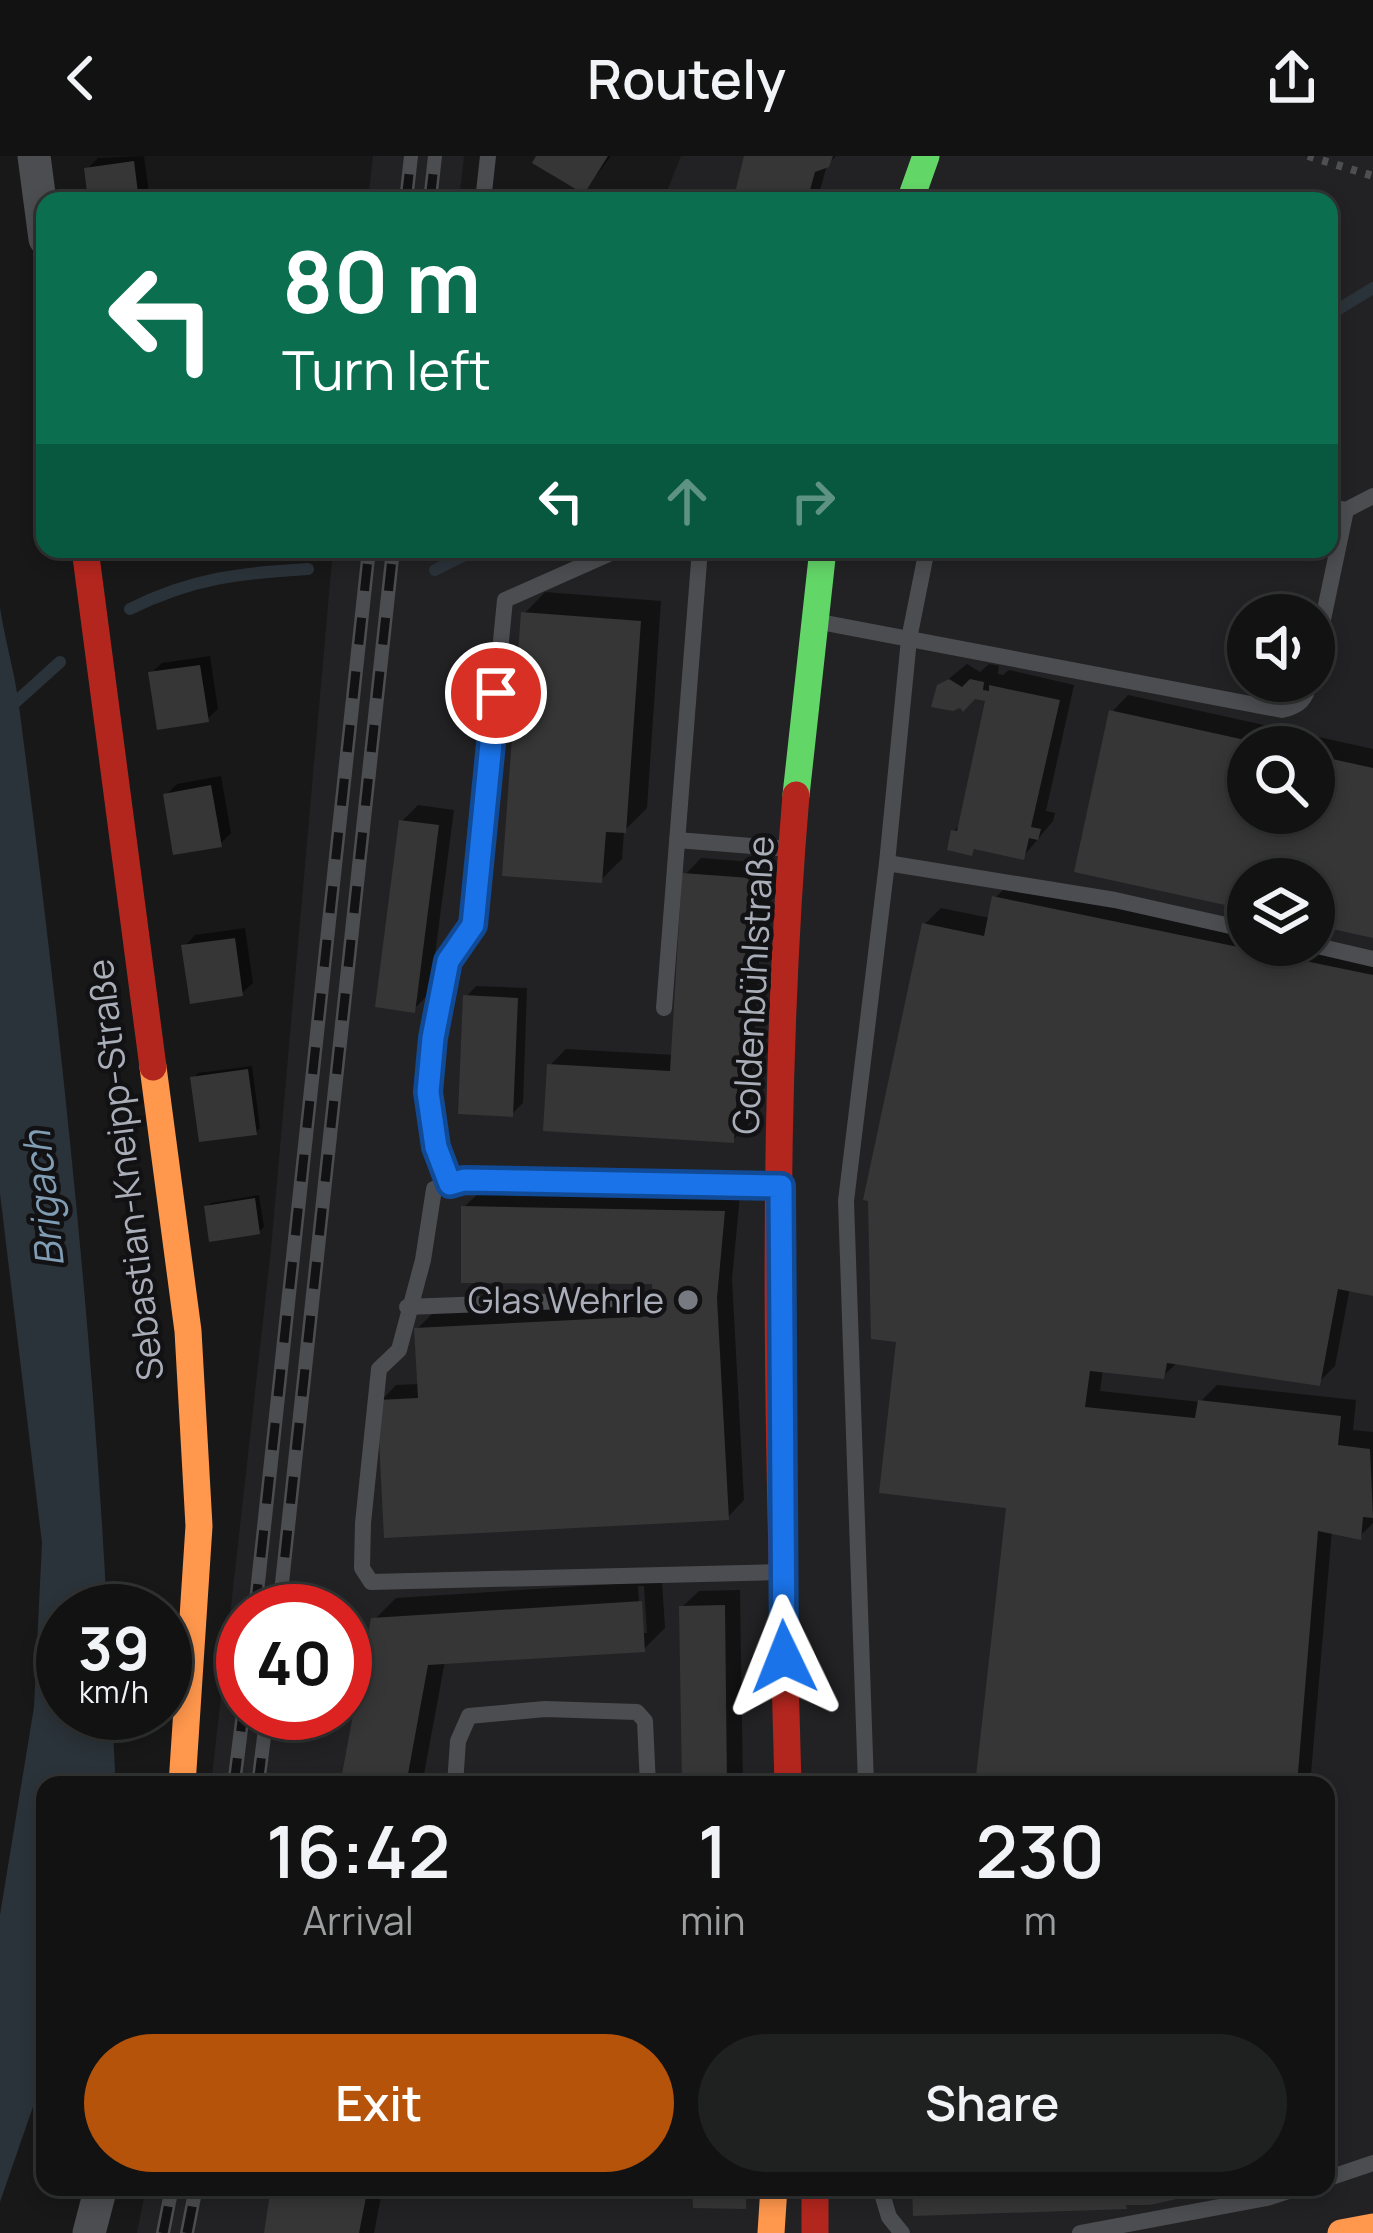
<!DOCTYPE html>
<meta charset="utf-8">
<style>
:root{--surface:#121212;--page:#1f2020;--text:#f1f3f6;--muted:#9c9e9f;--line:#313232;--accent:#b45309}
body{margin:0;font-family:Manrope,sans-serif;background:var(--page);color:var(--text);height:100vh;display:flex;flex-direction:column;font-size:45px;white-space:nowrap}
*{box-sizing:border-box;margin:0}
p{font-size:39px;color:var(--muted)}
.icon{flex:none;width:66px;height:66px;fill:none;stroke:currentColor;stroke-width:2;stroke-linecap:round;stroke-linejoin:round}
.map{position:relative;flex:1;overflow:hidden}
.sheet{position:absolute;left:36px;top:1620px;width:1299px;height:420px;display:flex;flex-direction:column;background:var(--surface);border-radius:24px;box-shadow:0 6px 18px #0003,0 0 0 3px var(--line)}
.sheet>*{flex:none}
.guide{position:absolute;left:36px;top:36px;width:1302px;height:366px;border-radius:24px;box-shadow:0 6px 18px #0003,0 0 0 3px var(--line);background:#0b6e4f;color:#fff;overflow:hidden}
.controls{position:absolute;left:1227px;top:438px;display:grid;gap:24px}
.controls a{display:grid;place-items:center;width:108px;height:108px;border-radius:50%;background:var(--surface);box-shadow:0 6px 18px #0003,0 0 0 3px var(--line);font-size:60px}
.speed{position:absolute;left:36px;top:1428px;display:flex;gap:24px;font-size:60px;font-weight:700;text-align:center}
.speed>*{display:grid;place-content:center;width:156px;height:156px;border-radius:50%;background:var(--surface);box-shadow:0 6px 18px #0003,0 0 0 3px var(--line);line-height:1}
.speed small{font-size:30px;font-weight:400}
.speed .limit{border:18px solid #d22;background:#fff;color:#111}
.pin{position:absolute;display:grid;place-items:center;width:102px;height:102px;color:#fff;margin:-51px;border:6px solid #fff;border-radius:50%;box-shadow:0 3px 12px #0007}
.me{position:absolute;width:132px;margin:-66px;rotate:358deg;stroke-linejoin:round;filter:drop-shadow(0 0 9px #0008)}
.turn{display:flex;align-items:center;gap:42px;height:252px;padding:0 48px;font-size:54px}
.turn .icon{width:156px;height:156px;stroke-width:2.5}
.turn b{display:block;font-size:84px;line-height:102px}
.lanes{display:flex;align-items:center;height:114px;padding:0 48px;background:#0003;justify-content:center;gap:60px;direction:ltr}
.lanes .off{opacity:.35}
.eta{display:flex;justify-content:space-evenly;align-items:center;height:204px;text-align:center}
.eta b{font-size:72px;font-weight:600;line-height:84px}
.primary-button{display:flex;gap:24px;margin-top:auto;padding:24px 48px}
.primary-button a{flex:1;height:138px;border-radius:72px;background:var(--accent);color:#fff;font-size:48px;font-weight:600;line-height:138px;text-align:center}
.primary-button a+a{background:var(--page);color:var(--text)}
header{display:flex;justify-content:space-between;align-items:center;height:156px;padding:0 48px;background:var(--surface);font-size:54px;font-weight:600}
.map>svg:first-child{display:block}
.built{fill:#222224;fill-rule:evenodd}
.water{fill:#2b333a}
.shadow{fill:#0007;fill-rule:evenodd}
.lines{fill:none;stroke-linecap:round;stroke-linejoin:round}
.stream{stroke:#2b333a;stroke-width:12}
.building{fill:#363637}
.path{stroke:#4e4f53;stroke-width:8;stroke-dasharray:6 9;stroke-linecap:butt}
.lane{stroke:#4c4d51;stroke-width:16}
.street{stroke:#4c4d51;stroke-width:33}
.fast{stroke:#63d668;stroke-width:27}
.slow{stroke:#ff974d;stroke-width:27}
.jam{stroke:#b3261e;stroke-width:27}
.rail-casing{stroke:#4c4d50;stroke-width:14}
.rail{stroke:#121214;stroke-width:9;stroke-dasharray:27;stroke-linecap:butt}
.route-casing{stroke:#114b97;stroke-width:30}
.route{stroke:#1a73e8;stroke-width:21}
.poi-dot{fill:#777a81;stroke:#121214;stroke-width:4.5}
.labels{text-anchor:middle;stroke-width:9;stroke-linejoin:round;paint-order:stroke}
.street-label{font-size:36px;fill:#aaaeb9;stroke:#121214}
.poi-label{font-size:36px;fill:#aaaeb9;stroke:#121214;text-anchor:end}
.water-label{font-size:39px;font-style:italic;fill:#819db4;stroke:#121214}
</style>
<header><svg class="icon" aria-label="back" viewBox="0 0 24 24"><path d="M15 5l-7 7 7 7"/></svg>Routely<svg class="icon" aria-label="share" viewBox="0 0 24 24"><path d="M12 15V3M7 8l5-5 5 5M5 13v7h14v-7"/></svg></header>
<div class="map">
<svg width="1373" height="2077" viewBox="0 0 1373 2077">
<rect width="100%" height="100%" fill="#181818"/>
<g class="built">
<path d="M373 0H464L459 45H368Z"/>
<path d="M681 0H1373V2077H137L146 2031H1326V1629H211L271 1093 333 393H1329V45H663ZM1248 459H1314V525H1248ZM1248 591H1314V657H1248ZM1248 723H1314V789H1248ZM243 1455H345V1557H243Z"/>
</g>
<path class="water" d="M0 452C5 485 15 517 19 550 58 850 91 1153 107 1455H63V1557H112L115 1615 112 1629H45V1916L0 2046V1759L34 1551 42 1387 0 1037Z"/>
<g class="shadow">
<path d="M144 0 150 45H91L87 13 98 2Z"/>
<path d="M540 0H611L584 35Z"/>
<path d="M747 0H836L827 9 817 45H736Z"/>
<path d="M545 436 661 445 647 652 624 675 622 703 601 724 524 458Z"/>
<path d="M210 500 218 553 207 563 151 517 162 507Z"/>
<path d="M967 508 980 516 989 508 999 510 998 518 1003 519 1009 514 1074 529 1046 655 1055 657 1053 665 1023 701 977 691 971 697 954 675 962 667 989 543 939 531Z"/>
<path d="M1128 539 1373 593V779L1314 766V723H1248V751L1112 556ZM1248 591H1314V657H1248Z"/>
<path d="M221 620 231 677 220 688 166 639 177 628Z"/>
<path d="M418 649 454 654 430 837 414 853 402 665Z"/>
<path d="M701 702 765 707 749 968 733 984 550 909 566 893 674 899 685 719Z"/>
<path d="M1011 726 1248 774V789H1314L1373 800V1137L1350 1132 1335 1210 1319 1226 1178 1206 1163 1220 1103 1213 1100 1235 1200 1246 1217 1229 1356 1244 1353 1274 1373 1276V1367L1360 1380 1332 1374 1310 1629H978L1009 1349 899 1183 925 768 941 752 990 762 995 742Z"/>
<path d="M245 772 253 827 242 837 185 790 195 779Z"/>
<path d="M476 830 527 832 523 947 512 958 466 841Z"/>
<path d="M252 910 260 972 255 977 194 922 198 917Z"/>
<path d="M481 1035 740 1039 732 1123 744 1344 728 1361 380 1246 396 1229 420 1228 417 1173 433 1157 655 1145V1125L464 1051Z"/>
<path d="M259 1039 264 1071 259 1075 207 1051 211 1047Z"/>
<path d="M662 1425 665 1472 644 1493 445 1505 422 1629H343L374 1464 396 1442ZM638 1430H644L647 1477H641Z"/>
<path d="M740 1434 743 1629H685L682 1451 699 1435Z"/>
<path d="M1326 1763 1336 1764 1326 1855Z"/>
<path d="M276 2031H383L374 2077H268Z"/>
</g>
<g class="lines">
<g class="stream">
<path d="M1329 159 1373 132"/>
<path d="M435 414 477 393"/>
<path d="M130 453C192 422 240 417 308 413"/>
<path d="M0 560 60 506"/>
</g>
</g>
<g class="building">
<path d="M536 0H608L584 38 532 7Z"/>
<path d="M744 0H833L829 11 815 16 807 45H733Z"/>
<path d="M134 5 139 45H88L84 12Z"/>
<path d="M521 456 641 465 626 677 606 676 602 727 502 720Z"/>
<path d="M200 509 209 566 157 574 148 516Z"/>
<path d="M949 523 962 531 970 523 984 526 983 534 989 535V529L1060 544 1031 671 1041 673 1038 684 1029 682 1024 704 974 693 972 700 947 694 951 674 957 675 985 545 975 543 963 556 960 552 953 555 931 551 937 529Z"/>
<path d="M1109 554 1268 589 1248 591V657H1314V599L1373 612V782L1314 769V723H1248V754L1074 716Z"/>
<path d="M211 629 222 691 173 699 163 638Z"/>
<path d="M399 664 439 669 415 857 375 851Z"/>
<path d="M682 717 750 722 734 987 543 975 547 908 670 915Z"/>
<path d="M992 740 1373 819V1140L1338 1133 1320 1230 1167 1207 1164 1223 1090 1215 1085 1251 1195 1262 1198 1244 1341 1260 1338 1289 1370 1293 1373 1362 1363 1361 1361 1384 1318 1375 1297 1629H975L1006 1352 879 1337 896 1186 871 1183 868 1045 863 1044 922 767 984 780Z"/>
<path d="M235 782 243 840 190 848 181 789Z"/>
<path d="M463 839 518 842 513 961 458 958Z"/>
<path d="M248 913 257 979 199 986 190 921Z"/>
<path d="M255 1042 260 1078 209 1086 204 1050Z"/>
<path d="M461 1050 725 1055 717 1142 729 1364 384 1382 377 1244 418 1242 414 1172 653 1160 652 1128 461 1127Z"/>
<path d="M642 1445 645 1496 428 1509 406 1629H340L371 1462Z"/>
<path d="M725 1449 727 1629H682L679 1450Z"/>
<path d="M271 2031H368L359 2077H264Z"/>
<path d="M692 2031H746V2053L693 2052Z"/>
<path d="M912 2031H1220L1221 2033 1150 2049H1126L1127 2053 913 2060Z"/>
</g>
<g class="lines">
<path class="path" d="M1308 0 1373 20"/>
<g class="lane">
<path d="M483 45 488 0"/>
<path d="M1346 354 1373 340"/>
<path d="M820 466 1282 554C1300 550 1306 543 1310 525"/>
<path d="M1314 506 1346 354 1329 351"/>
<path d="M677 684 790 693"/>
<path d="M887 707 1115 744 1248 774"/>
<path d="M1313 789 1373 803"/>
<path d="M664 852 700 393"/>
<path d="M450 1028 436 991 428 936 433 882 448 805 473 769 505 444 620 393"/>
<path d="M776 1030 463 1024 434 1033 423 1104 399 1194 379 1213 363 1367 362 1412 371 1426 781 1416"/>
<path d="M407 1151 616 1143"/>
<path d="M455 1629 458 1585 469 1560 545 1553 637 1556 645 1565 648 1629"/>
<path d="M866 1629 846 1045 887 707 909 483 927 393"/>
<path d="M1326 2023 1373 2007"/>
<path d="M880 2031 889 2061 902 2077"/>
<path d="M1080 2077 1267 2042 1301 2031"/>
</g>
<g class="street">
<path d="M34 0 45 83"/>
<path d="M89 2077 101 2031"/>
</g>
<g class="fast">
<path d="M910 45 926 0"/>
<path d="M796 639 823 393"/>
</g>
<g class="slow">
<path d="M153 911 188 1175 199 1370 182 1629"/>
<path d="M771 2077 774 2031"/>
<path d="M1341 2077 1373 2071"/>
</g>
<g class="jam">
<path d="M85 393 153 911"/>
<path d="M788 1629C779 1299 768 968 796 639"/>
<path d="M815 2031V2077"/>
</g>
<g class="rail-casing">
<g id="rail">
<path d="M406 45 411 0"/>
<path d="M430 45 435 0"/>
<path d="M255 1455 369 393"/>
<path d="M279 1455 393 393"/>
<path d="M234 1629 243 1557"/>
<path d="M258 1629 267 1557"/>
<path d="M163 2077 172 2031"/>
<path d="M187 2077 196 2031"/>
</g>
</g>
<use href="#rail" class="rail"/>
</g>
<g class="lines">
<g class="route-casing">
<path id="route" d="M496 537 473 769 448 805 433 882 428 936 436 991 450 1028 464 1024 781 1030 784 1501"/>
</g>
<use href="#route" class="route"/>
</g>
<circle class="poi-dot" cx="688" cy="1144" r="12"/>
<g class="labels">
<g class="street-label">
<text transform="translate(753 829) rotate(-87)" y="13">Goldenbühlstraße</text>
<text transform="translate(125 1014) rotate(-97)" y="13">Sebastian-Kneipp-Straße</text>
</g>
<g class="poi-label">
<text x="664" y="1157">Glas Wehrle</text>
</g>
<g class="water-label">
<text transform="translate(43 1043) rotate(-96)" y="14">Brigach</text>
</g>
</g>
</svg>
<div class="controls">
<a><svg class="icon" aria-label="sound" viewBox="0 0 24 24"><path d="M4 9h4l5-4v14l-5-4H4zM17 9q2 3 0 6"/></svg></a>
<a><svg class="icon" aria-label="search" viewBox="0 0 24 24"><circle cx="10" cy="10" r="6"/><path d="M15 15l6 6"/></svg></a>
<a><svg class="icon" aria-label="layers" viewBox="0 0 24 24"><path d="M12 4l9 5-9 5-9-5zM3 14l9 5 9-5"/></svg></a>
</div>
<div class="speed"><div>39<small>km/h</small></div><div class="limit">40</div></div>
<div class="pin" style="left:496px;top:537px;background:#d93025"><svg class="icon" aria-label="arrive" viewBox="0 0 24 24"><path d="M6 21V4h12l-3 4 3 4H6"/></svg></div>
<svg class="me" style="left:784px;top:1501px" viewBox="-20 -20 40 40"><path d="M0-17L14 15 0 8-14 15z" fill="#1a73e8" stroke="#fff" stroke-width="4"/></svg>
<div class="guide">
<div class="turn"><svg class="icon" aria-label="left" viewBox="0 0 24 24"><path d="M17 20v-9H6M10 6l-5 5 5 5"/></svg><div><b>80 m</b>Turn left</div></div>
<div class="lanes"><svg class="icon" aria-label="left" viewBox="0 0 24 24"><path d="M17 20v-9H6M10 6l-5 5 5 5"/></svg><svg class="icon off" aria-label="ahead" viewBox="0 0 24 24"><path d="M12 20V5M6 11l6-6 6 6"/></svg><svg class="icon off" aria-label="right" viewBox="0 0 24 24"><path d="M7 20v-9h11M14 6l5 5-5 5"/></svg></div>
</div>
<section class="sheet">
<div class="eta">
<div><b>16:42</b><p>Arrival</p></div>
<div><b>1</b><p>min</p></div>
<div><b>230</b><p>m</p></div>
</div>
<div class="primary-button"><a>Exit</a><a>Share</a></div>
</section>
</div>
